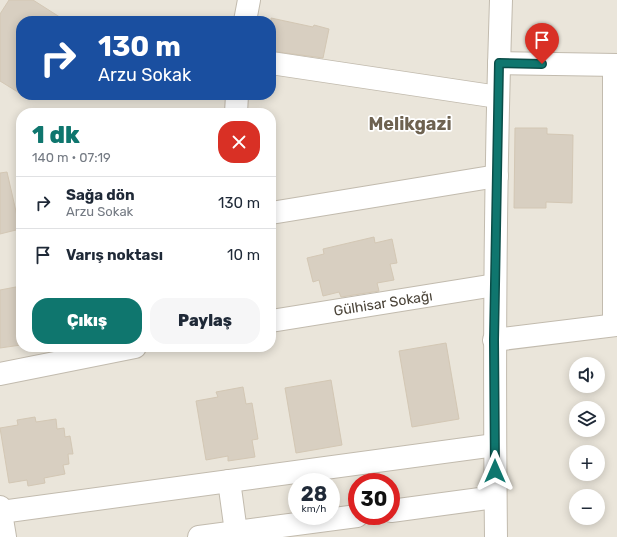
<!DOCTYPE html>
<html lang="tr">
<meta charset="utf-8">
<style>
:root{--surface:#fff;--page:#f6f6f7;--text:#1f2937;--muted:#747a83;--line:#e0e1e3;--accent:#0f766e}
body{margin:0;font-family:Rubik,sans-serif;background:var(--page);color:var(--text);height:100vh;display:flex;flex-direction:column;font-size:15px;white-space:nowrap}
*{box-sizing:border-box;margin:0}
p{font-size:13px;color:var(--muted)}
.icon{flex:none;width:22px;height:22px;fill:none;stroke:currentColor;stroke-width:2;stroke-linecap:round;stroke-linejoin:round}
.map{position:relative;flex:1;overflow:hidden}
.drawer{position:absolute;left:16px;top:108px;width:260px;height:244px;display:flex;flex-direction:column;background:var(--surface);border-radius:16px;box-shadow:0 2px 10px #0003}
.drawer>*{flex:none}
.banner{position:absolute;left:16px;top:16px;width:260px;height:84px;border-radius:16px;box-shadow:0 2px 10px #0003;background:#1a4fa0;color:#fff;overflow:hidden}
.controls{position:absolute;left:569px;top:357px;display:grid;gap:8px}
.controls a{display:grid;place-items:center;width:36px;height:36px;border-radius:50%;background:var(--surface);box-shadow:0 2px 10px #0003;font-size:20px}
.speed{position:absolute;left:288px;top:473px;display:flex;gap:8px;font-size:20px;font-weight:700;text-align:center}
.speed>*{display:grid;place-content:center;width:52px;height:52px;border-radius:50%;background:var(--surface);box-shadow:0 2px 10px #0003;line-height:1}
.speed small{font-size:10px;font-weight:400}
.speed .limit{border:6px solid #d22;background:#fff;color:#111}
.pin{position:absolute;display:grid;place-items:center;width:34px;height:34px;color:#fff;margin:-41px -17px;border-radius:50% 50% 50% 0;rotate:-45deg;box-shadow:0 0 4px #0007}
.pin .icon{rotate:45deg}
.me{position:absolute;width:44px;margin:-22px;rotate:0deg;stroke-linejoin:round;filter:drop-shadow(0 0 3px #0008)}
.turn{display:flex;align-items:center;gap:14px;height:84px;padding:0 16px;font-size:18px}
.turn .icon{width:52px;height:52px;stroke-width:2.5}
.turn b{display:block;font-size:28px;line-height:34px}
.round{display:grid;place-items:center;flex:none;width:42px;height:42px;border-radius:16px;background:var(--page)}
.summary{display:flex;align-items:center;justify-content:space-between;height:68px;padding:0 16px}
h1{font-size:24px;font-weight:800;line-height:30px;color:var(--accent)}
.cta{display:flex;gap:8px;margin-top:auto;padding:8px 16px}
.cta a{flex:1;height:46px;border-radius:16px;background:var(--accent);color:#fff;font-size:16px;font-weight:800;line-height:46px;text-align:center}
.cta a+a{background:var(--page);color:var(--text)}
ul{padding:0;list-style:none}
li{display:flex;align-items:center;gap:12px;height:52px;padding:0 16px;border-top:1px solid var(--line)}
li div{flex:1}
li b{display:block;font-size:15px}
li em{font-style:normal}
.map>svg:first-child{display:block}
.residential{fill:#eae5da;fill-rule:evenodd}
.building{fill:#d8cfc1;stroke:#d3c7b4}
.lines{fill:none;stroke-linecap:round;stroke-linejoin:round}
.minor-casing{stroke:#c2bbae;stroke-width:24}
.minor{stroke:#fff;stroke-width:22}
.route-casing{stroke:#0a4d48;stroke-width:10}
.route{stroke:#0f766e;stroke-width:7}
.labels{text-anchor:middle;stroke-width:3.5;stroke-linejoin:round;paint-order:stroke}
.street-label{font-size:14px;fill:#4b4439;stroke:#fff}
.district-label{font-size:18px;font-weight:bold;fill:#6e6250;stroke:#fff}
</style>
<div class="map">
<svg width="617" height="537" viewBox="0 0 617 537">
<rect width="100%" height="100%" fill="#f6f3ec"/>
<path class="residential" d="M0 0H617V537H0ZM21 21H271V95H21ZM21 113H271V347H21ZM576 364H598V386H576ZM576 408H598V430H576ZM576 452H598V474H576ZM297 482H331V516H297ZM357 482H391V516H357ZM576 496H598V518H576Z"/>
<g class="building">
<path d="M9 0H33L66 21H21V94L0 81V14Z"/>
<path d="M271 18 313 27 314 25 329 29 323 58 271 51Z"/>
<path d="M515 128H547V134L573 135 572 203 546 202V208H514Z"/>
<path d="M7 172 20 229 0 234V173Z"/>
<path d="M374 237 375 243 392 239 397 263 390 264 394 280 377 283 379 291 341 297 339 292 323 296 319 280 313 282 307 258 324 254 323 249Z"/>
<path d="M21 286V345L0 348V290Z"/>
<path d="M446 343 459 419 412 427 399 351Z"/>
<path d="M331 380 342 445 296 453 285 388Z"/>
<path d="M243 387 246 404 252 403 258 439 252 440 255 457 228 461V456L206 460 196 401 218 397 216 392Z"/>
<path d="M35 417 36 422 56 419 57 429 64 428 65 437 70 436 73 454H68L69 464 63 465 65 474 44 478 45 483 28 486 27 480 9 483 0 428 18 425 17 420Z"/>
</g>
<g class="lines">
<g class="minor-casing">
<g id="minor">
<path d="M245 21 249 0"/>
<path d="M271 63 498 97"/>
<path d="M499 63 617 65"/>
<path d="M236 113 237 95"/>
<path d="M271 213 497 176"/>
<path d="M271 321 495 285"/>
<path d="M614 325V65"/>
<path d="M494 340 617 325"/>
<path d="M0 374 135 347"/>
<path d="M229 481 236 532"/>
<path d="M0 507 5 537"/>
<path d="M391 511 495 497"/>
<path d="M1 512 495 445"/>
<path d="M199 537 357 516"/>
<path d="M496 537C494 358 495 179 501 0"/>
</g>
</g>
<use href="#minor" class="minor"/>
</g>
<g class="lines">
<g class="route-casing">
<path id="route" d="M495 471 494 340 499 63 542 64"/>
</g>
<use href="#route" class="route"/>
</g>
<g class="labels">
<g class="street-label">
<text transform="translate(383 303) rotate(-9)" y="5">Gülhisar Sokağı</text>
</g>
<g class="district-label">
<text x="410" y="130">Melikgazi</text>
</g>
</g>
</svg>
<div class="controls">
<a><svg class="icon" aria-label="sound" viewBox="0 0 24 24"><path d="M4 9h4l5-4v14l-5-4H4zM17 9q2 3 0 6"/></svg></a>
<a><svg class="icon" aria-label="layers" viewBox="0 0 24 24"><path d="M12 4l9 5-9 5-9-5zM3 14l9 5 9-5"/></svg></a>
<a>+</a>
<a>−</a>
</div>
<div class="speed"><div>28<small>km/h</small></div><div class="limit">30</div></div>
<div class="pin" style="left:542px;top:64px;background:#d93025"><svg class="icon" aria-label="arrive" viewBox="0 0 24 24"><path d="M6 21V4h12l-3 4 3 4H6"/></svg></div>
<svg class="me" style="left:495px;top:471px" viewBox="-20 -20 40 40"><path d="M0-17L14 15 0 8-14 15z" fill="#0f766e" stroke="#fff" stroke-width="4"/></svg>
<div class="banner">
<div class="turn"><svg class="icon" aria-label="right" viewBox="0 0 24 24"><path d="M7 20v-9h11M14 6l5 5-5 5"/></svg><div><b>130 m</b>Arzu Sokak</div></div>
</div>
<section class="drawer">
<div class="summary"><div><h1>1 dk</h1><p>140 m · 07:19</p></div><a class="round" style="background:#d93025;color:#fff"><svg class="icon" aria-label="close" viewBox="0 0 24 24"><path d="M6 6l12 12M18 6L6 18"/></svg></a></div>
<ul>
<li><svg class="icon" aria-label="right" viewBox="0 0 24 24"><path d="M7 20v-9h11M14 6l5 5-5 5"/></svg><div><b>Sağa dön</b><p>Arzu Sokak</p></div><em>130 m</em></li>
<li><svg class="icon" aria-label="arrive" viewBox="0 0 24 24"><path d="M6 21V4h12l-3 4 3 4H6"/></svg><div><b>Varış noktası</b></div><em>10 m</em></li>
</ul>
<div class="cta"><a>Çıkış</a><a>Paylaş</a></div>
</section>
</div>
